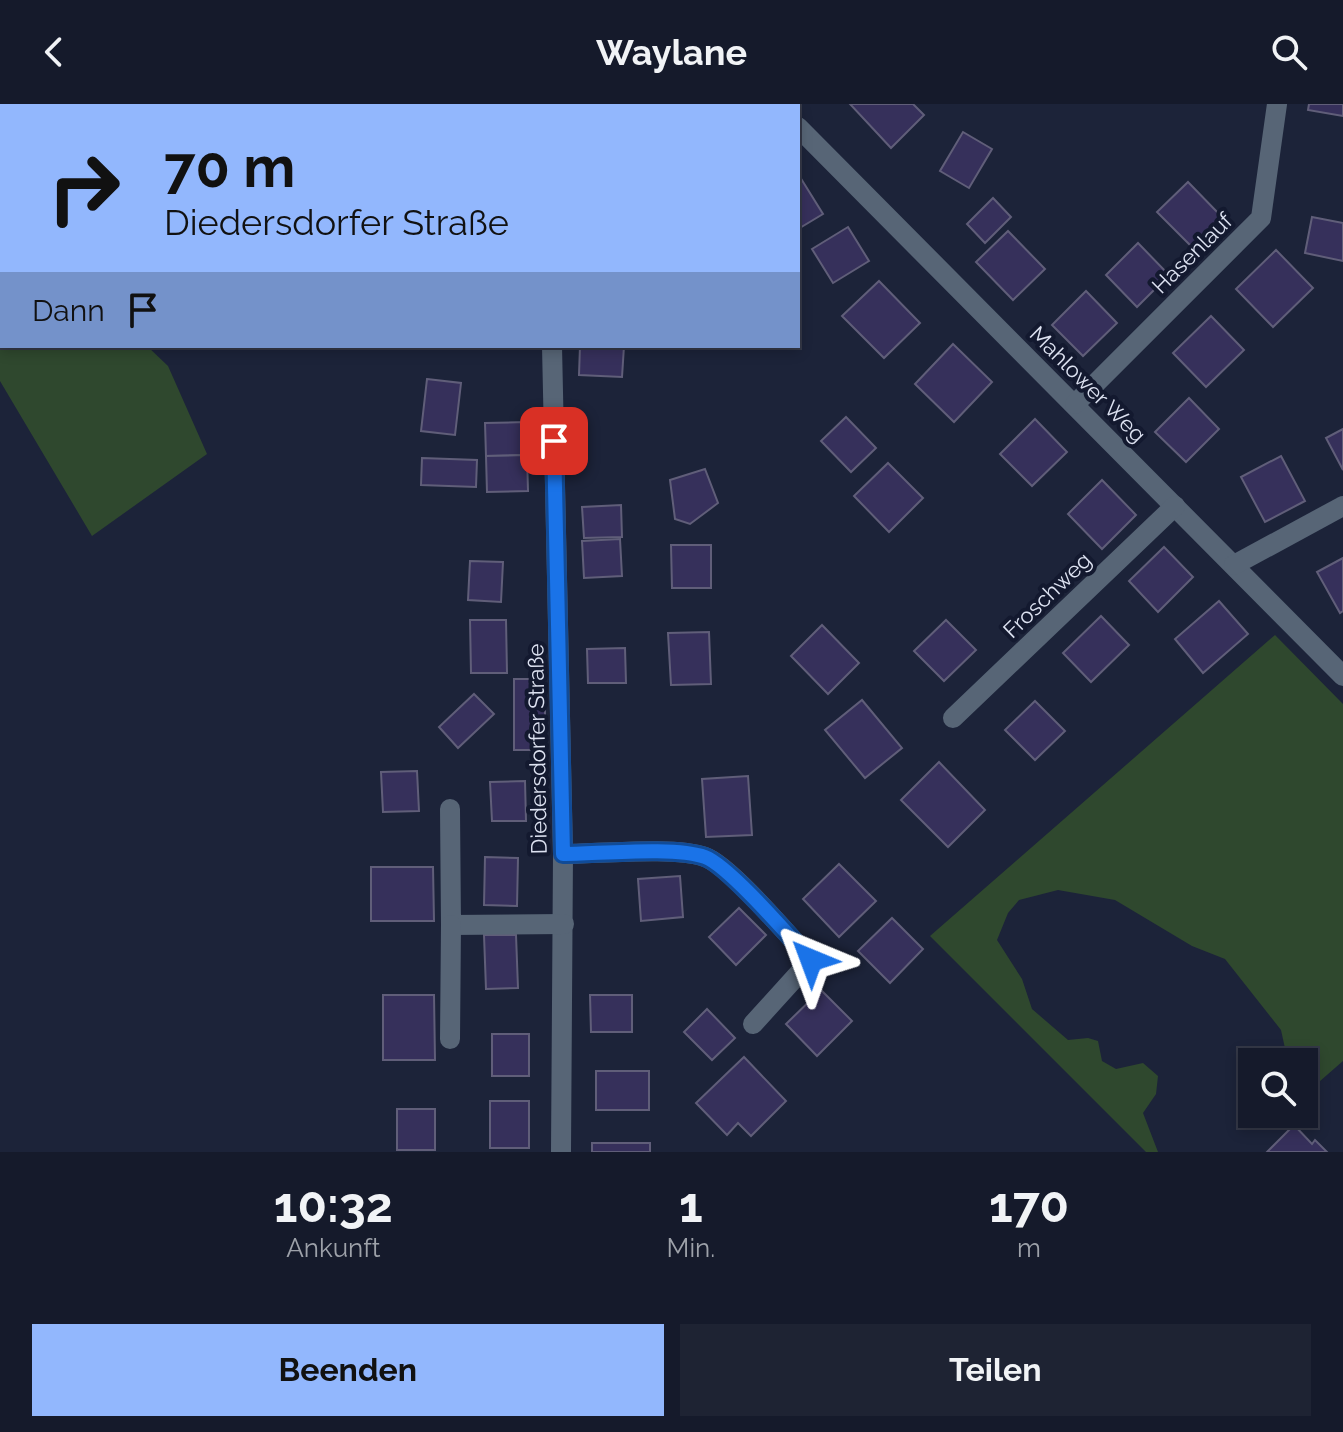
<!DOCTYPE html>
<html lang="de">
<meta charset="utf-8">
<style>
:root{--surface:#151a2b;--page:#1e2333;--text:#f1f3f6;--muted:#9da1a9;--line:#343847;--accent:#92b7fd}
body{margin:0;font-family:Raleway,sans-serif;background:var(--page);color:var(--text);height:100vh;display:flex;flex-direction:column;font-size:30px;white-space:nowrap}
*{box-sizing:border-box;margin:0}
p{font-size:26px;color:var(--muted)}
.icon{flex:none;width:44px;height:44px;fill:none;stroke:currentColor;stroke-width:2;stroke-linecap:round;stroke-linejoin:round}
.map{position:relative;height:1048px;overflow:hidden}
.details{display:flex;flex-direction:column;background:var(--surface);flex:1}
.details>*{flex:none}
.top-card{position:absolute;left:0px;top:0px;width:800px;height:244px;box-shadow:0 4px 12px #0003,0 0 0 2px var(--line);background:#92b7fd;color:#111;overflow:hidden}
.controls{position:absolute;left:1238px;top:944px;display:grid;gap:16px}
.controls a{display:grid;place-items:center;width:80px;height:80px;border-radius:0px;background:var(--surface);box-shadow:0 4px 12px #0003,0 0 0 2px var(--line);font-size:40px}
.pin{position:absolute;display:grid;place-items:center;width:68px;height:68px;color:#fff;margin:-34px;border-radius:16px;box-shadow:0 4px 12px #0006}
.me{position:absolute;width:88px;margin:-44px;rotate:316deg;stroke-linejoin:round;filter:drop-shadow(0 0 6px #0008)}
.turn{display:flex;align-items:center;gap:28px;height:168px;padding:0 32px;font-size:36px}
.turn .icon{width:104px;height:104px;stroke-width:2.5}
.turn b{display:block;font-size:56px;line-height:68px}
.then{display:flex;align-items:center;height:76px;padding:0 32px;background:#0003;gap:16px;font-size:30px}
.eta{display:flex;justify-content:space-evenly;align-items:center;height:136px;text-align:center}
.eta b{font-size:48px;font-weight:700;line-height:56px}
.primary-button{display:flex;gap:16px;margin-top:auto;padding:16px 32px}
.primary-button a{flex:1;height:92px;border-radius:0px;background:var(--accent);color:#111;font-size:32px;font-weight:700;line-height:92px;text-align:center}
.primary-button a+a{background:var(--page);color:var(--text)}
header{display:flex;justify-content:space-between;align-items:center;height:104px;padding:0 32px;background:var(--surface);font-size:36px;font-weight:700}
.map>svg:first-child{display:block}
.green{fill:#2f482e}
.building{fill:#36305b;stroke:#605e79;stroke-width:2}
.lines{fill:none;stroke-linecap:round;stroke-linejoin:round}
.street{stroke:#576576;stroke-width:20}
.route-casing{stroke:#114b97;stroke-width:20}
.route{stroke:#1a73e8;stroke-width:14}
.labels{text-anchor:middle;stroke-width:8;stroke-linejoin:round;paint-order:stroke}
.street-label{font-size:22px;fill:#dde2f1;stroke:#13192f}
</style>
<header><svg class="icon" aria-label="back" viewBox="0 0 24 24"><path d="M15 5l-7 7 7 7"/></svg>Waylane<svg class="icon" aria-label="search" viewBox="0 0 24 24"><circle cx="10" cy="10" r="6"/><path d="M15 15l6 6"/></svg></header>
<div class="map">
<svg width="1343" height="1048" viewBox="0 0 1343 1048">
<rect width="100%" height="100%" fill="#1c2339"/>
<g class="green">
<path d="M0 97 2 242H147L168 262 207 350 92 432 0 277Z"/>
<path d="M1275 531 1343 600V957L1304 991V958H1288L1281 926 1225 855 1192 842 1115 796 1058 786 1019 796 1008 809 997 836 1022 875 1032 905 1068 936 1088 934 1098 937 1102 957 1116 965 1143 959 1158 972 1156 990 1143 1009 1158 1048H1146L930 832Z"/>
</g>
<g class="building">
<path d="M850 0H913L924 11 891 44Z"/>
<path d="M1309 0H1343V12L1308 6Z"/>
<path d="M963 28 992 45 969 84 940 67Z"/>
<path d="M800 73 823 110 798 125V74Z"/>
<path d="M1188 78 1222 113 1192 143 1157 108Z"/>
<path d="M993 94 1011 113 985 139 967 120Z"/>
<path d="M1312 113 1343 119V157L1305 149Z"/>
<path d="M848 123 869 157 833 179 812 145Z"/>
<path d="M1008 127 1045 165 1013 196 976 158Z"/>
<path d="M1138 139 1169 171 1137 203 1106 171Z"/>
<path d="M1276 146 1313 184 1273 223 1236 185Z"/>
<path d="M879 177 920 219 884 254 842 212Z"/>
<path d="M1086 187 1117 219 1083 252 1052 221Z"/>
<path d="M1211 212 1244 246 1206 283 1173 249Z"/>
<path d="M953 240 992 278 954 318 915 280Z"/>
<path d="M580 242H624L622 273 579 271Z"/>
<path d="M427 275 461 279 455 331 421 327Z"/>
<path d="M1189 294 1219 325 1186 358 1155 328Z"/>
<path d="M846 313 876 344 851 368 821 337Z"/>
<path d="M1035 315 1067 348 1032 382 1000 350Z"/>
<path d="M526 318 527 351 486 352 485 319Z"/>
<path d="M1343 325V366L1326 334Z"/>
<path d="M527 351 528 387 487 388 486 352Z"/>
<path d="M1281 352 1305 397 1265 418 1241 373Z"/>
<path d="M422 354 477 356 476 383 421 381Z"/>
<path d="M888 359 923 394 889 428 854 392Z"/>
<path d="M705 365 718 399 690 420 675 415 670 376Z"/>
<path d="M1102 376 1136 411 1102 445 1068 410Z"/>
<path d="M621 401 622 433 584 434 582 403Z"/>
<path d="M620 435 622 472 584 474 582 437Z"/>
<path d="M671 441H711V484H672Z"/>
<path d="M1164 443 1193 473 1158 508 1129 477Z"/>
<path d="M1343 454V507L1340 509 1317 468Z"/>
<path d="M470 457 503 458 501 498 468 496Z"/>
<path d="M1219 497 1248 530 1203 569 1175 535Z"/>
<path d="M1101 512 1129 541 1091 578 1063 549Z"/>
<path d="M470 516H506L507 569H471Z"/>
<path d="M946 516 976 546 944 577 914 547Z"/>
<path d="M822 521 859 559 828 590 791 552Z"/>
<path d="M709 528 711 580 671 581 668 529Z"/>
<path d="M625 544 626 579H588L587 545Z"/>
<rect x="514" y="575" width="31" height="71"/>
<path d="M474 590 494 610 458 644 439 623Z"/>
<path d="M862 596 902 644 865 674 825 626Z"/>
<path d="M1035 597 1065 627 1035 656 1005 626Z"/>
<path d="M939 658 985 706 948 743 901 696Z"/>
<path d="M417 667 419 707 383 708 381 668Z"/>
<path d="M748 672 752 731 706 733 702 675Z"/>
<path d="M525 677 526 717H492L490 678Z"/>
<path d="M485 753 518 754 517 802 484 801Z"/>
<path d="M839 760 876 797 839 833 803 795Z"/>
<path d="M371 763H433L434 817H371Z"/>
<path d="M680 772 683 813 641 817 638 775Z"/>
<path d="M739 804 766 831 736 861 709 833Z"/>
<path d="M892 814 923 845 890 879 858 847Z"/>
<path d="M484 831H516L518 884 486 885Z"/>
<path d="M821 886 852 917 817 952 786 920Z"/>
<path d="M383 891H434L435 956H383Z"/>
<path d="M590 891H632V928H591Z"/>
<path d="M707 905 735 934 712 956 684 928Z"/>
<rect x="492" y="930" width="37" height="42"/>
<path d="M744 953 786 997 751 1032 738 1019 727 1031 696 999Z"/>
<rect x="596" y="967" width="53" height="39"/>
<rect x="490" y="997" width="39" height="47"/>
<rect x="397" y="1005" width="38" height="41"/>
<path d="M1294 1021 1312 1040 1315 1036 1327 1048H1267Z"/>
<rect x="592" y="1039" width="58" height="9"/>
</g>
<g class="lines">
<g class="street">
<path d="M547 0V2"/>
<path d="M775 0 777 2"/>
<path d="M126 2 130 0"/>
<path d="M0 17 2 19"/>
<path d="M798 23 1343 572"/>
<path d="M0 50 2 49"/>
<path d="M552 242 563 750 561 1048"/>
<path d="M1075 300 1261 114 1277 0"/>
<path d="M1234 461 1343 402"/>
<path d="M953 614 1175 402"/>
<path d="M450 705 451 821 564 820"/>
<path d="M563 750C598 750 675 742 705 753 729 761 790 833 811 856L753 920"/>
<path d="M450 935 451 821"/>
</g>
</g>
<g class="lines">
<g class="route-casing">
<path id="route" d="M554 337 563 750C598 750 675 742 705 753 729 762 790 833 811 856"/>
</g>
<use href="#route" class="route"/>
</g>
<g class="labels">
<g class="street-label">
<text transform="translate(1192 149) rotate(-45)" y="8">Hasenlauf</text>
<text transform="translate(1088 280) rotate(45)" y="8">Mahlower Weg</text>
<text transform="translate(1047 491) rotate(-44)" y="8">Froschweg</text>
<text transform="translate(537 645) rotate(-91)" y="8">Diedersdorfer Straße</text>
</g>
</g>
</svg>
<div class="controls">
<a><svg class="icon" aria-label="search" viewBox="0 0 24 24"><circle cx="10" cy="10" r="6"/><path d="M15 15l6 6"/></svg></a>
</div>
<div class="pin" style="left:554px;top:337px;background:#d93025"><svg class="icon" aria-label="arrive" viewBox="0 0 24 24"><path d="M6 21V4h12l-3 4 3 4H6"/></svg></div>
<svg class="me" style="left:811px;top:856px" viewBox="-20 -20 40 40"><path d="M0-17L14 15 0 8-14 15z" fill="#1a73e8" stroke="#fff" stroke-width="4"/></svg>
<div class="top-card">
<div class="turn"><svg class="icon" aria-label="right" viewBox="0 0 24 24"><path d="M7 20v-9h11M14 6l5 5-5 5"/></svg><div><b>70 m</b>Diedersdorfer Straße</div></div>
<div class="then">Dann<svg class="icon" aria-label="arrive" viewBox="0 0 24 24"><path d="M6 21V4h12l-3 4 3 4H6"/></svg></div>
</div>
</div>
<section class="details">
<div class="eta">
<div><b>10:32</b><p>Ankunft</p></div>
<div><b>1</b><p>Min.</p></div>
<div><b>170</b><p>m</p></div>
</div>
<div class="primary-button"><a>Beenden</a><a>Teilen</a></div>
</section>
